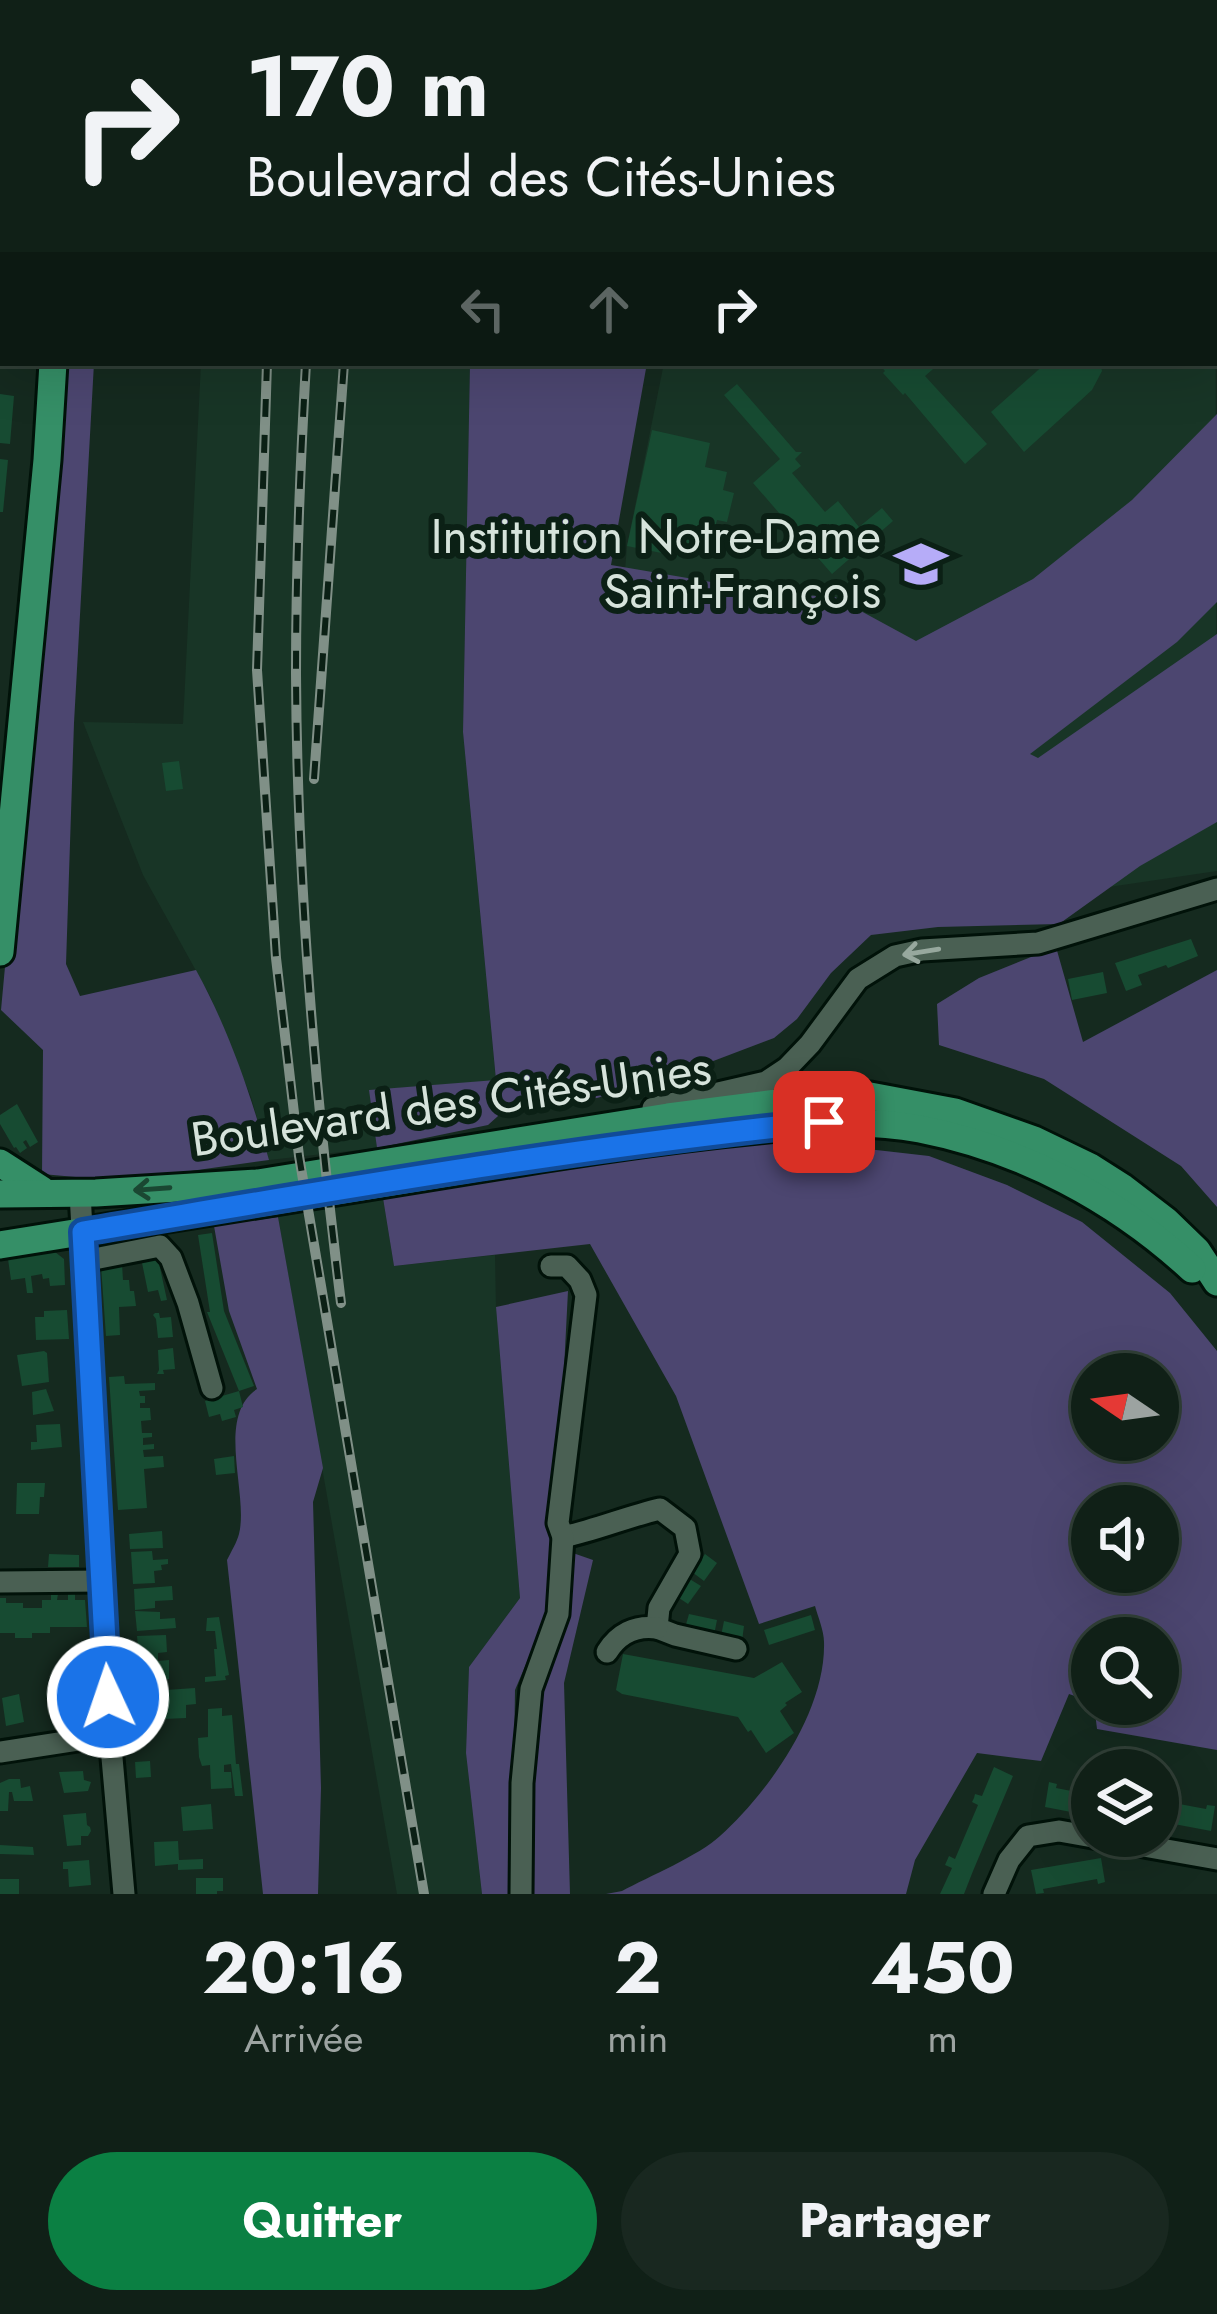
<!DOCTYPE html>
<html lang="fr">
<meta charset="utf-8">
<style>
:root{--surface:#102017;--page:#192820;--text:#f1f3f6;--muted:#9ca3a1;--line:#303e36;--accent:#0b8043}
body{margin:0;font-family:Jost,sans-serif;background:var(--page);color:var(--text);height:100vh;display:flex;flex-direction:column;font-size:45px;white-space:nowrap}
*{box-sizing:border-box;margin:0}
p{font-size:39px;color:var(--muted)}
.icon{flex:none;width:66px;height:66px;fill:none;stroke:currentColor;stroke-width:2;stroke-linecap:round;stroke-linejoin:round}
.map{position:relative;height:1894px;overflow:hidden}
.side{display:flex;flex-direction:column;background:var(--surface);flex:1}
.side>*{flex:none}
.guide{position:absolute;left:0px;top:0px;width:1218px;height:366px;box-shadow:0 12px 48px #0002,0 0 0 3px var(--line);background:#102017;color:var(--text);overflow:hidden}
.needle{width:78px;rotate:283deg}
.tools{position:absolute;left:1071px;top:1353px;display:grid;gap:24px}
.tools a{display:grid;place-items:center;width:108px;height:108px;border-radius:50%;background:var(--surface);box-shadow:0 12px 48px #0002,0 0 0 3px var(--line);font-size:60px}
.pin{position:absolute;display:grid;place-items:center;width:102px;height:102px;color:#fff;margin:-51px;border-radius:24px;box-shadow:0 6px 18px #0006}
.me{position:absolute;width:132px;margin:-66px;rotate:357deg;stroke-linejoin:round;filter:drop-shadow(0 0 9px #0008)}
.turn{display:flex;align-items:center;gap:42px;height:252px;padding:0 48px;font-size:54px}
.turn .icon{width:156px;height:156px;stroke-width:2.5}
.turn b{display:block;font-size:84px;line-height:102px}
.lanes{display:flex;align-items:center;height:114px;padding:0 48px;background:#0003;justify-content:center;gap:60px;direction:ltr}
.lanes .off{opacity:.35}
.eta{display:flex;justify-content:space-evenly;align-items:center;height:204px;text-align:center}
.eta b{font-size:72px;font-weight:700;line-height:84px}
.cta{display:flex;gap:24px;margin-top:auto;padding:24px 48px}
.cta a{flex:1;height:138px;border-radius:72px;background:var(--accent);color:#fff;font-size:48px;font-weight:700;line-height:138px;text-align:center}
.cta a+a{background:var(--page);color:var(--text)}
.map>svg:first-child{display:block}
.built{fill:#183526}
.green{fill:#4c4670;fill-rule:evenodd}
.building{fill:#174b32}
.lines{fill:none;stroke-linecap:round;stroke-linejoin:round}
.minor-casing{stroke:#011209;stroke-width:27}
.major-casing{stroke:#011209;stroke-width:33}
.minor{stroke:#4a6053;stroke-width:21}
.major{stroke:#358f67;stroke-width:27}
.rail-casing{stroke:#809087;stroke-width:10}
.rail{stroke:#0b2015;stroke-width:6;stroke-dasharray:18;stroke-linecap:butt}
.oneway{stroke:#97a89e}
.oneway2{stroke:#1a4732}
.route-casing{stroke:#114b97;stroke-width:30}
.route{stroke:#1a73e8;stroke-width:21}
.labels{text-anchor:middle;stroke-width:12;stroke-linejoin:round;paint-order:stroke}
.poi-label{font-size:48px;fill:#d6e3db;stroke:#0b2015;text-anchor:end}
.street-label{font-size:48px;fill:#d6e3db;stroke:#0b2015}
</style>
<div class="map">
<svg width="1217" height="1894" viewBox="0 0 1217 1894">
<rect width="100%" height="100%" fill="#152a1f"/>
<g class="built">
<path d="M1215 119 1217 871 1008 902 624 583 627 546 664 363H1215Z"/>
<path d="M201 363H470L463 732 496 1081 370 1090 377 1148 269 1160 251 1097 210 996 143 875 83 722 183 724Z"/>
<path d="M383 1198 394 1266 495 1255 496 1307 520 1598 469 1667 466 1753 482 1894H397L278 1217Z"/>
</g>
<g class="green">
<path d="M61 363H94L74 723 66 964 80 996 196 970C229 1030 251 1095 269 1160L120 1181 42 1174 43 1050 1 1010Z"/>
<path d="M470 363H647L611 565 782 594 835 597 916 641 1033 579 1132 500 1217 414V602L1177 642 1030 754 1038 758 1217 634V822L1140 866 1059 924 938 927 871 935 831 973 797 1019 774 1038 687 1071 597 1098 507 1108 488 1125 377 1148 369 1090 496 1080 463 732Z"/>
<path d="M1056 947 1083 1042 1217 970V1207L1181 1166 1044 1079 939 1045 937 1004 979 978Z"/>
<path d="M741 1141 850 1147 929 1156 1007 1185 1082 1222 1170 1293 1217 1351V1750L1097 1729 1094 1704H1158V1638H1092V1702L1069 1694 1041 1761 977 1753 915 1860 906 1894H606L622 1891C648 1877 700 1855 720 1836 769 1792 826 1711 824 1642 824 1631 818 1617 815 1606L759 1624 676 1396 590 1244 394 1266 383 1198ZM1092 1374H1158V1440H1092ZM1092 1506H1158V1572H1092Z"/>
<path d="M278 1217 323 1468 313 1502 321 1788 318 1894H263L227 1560C231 1552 237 1542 239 1534 249 1494 215 1417 257 1389L229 1311 214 1226Z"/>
<path d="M568 1291 552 1603 515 1690 512 1894H482L466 1753 469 1667 520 1598 496 1307Z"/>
<path d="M570 1552 593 1560 564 1683 570 1894H531L538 1688Z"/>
</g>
<g class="building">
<path d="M878 363H940L925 376 987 444 965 464 905 393 903 395 883 373 885 371Z"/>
<path d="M1046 363H1100L1102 371 1092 390 1024 452 991 412Z"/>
<path d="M737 384 796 452H802L795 459 801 466 792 473 825 512 838 501 859 527 882 508 893 521 832 574 753 483 780 459 724 395Z"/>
<path d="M0 394 14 396 10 444 0 443Z"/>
<path d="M652 430 710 443 705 467 727 472 723 490 734 493 727 522 717 520 712 539 691 534 686 558 627 546Z"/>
<path d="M0 459 8 460 3 512H0Z"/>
<path d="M179 761 183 789 166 791 162 763Z"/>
<path d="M1191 939 1198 956 1168 968 1166 965 1138 975 1142 985 1126 991 1115 963Z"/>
<path d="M1103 972 1107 993 1072 1000 1068 979Z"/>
<path d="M17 1104 38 1142 30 1147 26 1140 23 1142 27 1148 20 1153 16 1147 14 1148 0 1124V1115Z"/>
<path d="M212 1233 224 1311 254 1386 239 1391 207 1312H210L198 1235Z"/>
<path d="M55 1252 64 1259 65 1285 50 1286 49 1278 43 1279 42 1274 31 1276 33 1293H27L25 1278 11 1280 8 1259Z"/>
<path d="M157 1254 167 1300 161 1301 158 1290 148 1292 141 1258Z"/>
<path d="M122 1264 123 1280H129L130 1291H134L136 1306 119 1307 120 1335 106 1336 101 1266Z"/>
<path d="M67 1310 69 1339 36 1340 35 1317H44V1311Z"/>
<path d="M155 1313H159L160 1318 171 1317 173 1337 158 1338 156 1319 153 1315Z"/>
<path d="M173 1348 175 1369 163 1370 164 1374H157L159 1370 158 1350Z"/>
<path d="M44 1351 47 1353 49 1382 22 1386 17 1355Z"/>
<path d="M124 1376 125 1384 155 1383V1390L139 1391 140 1396H145V1403H140V1408H150L151 1420 141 1421 142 1433H152V1437L143 1438V1445L154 1444V1449L143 1450 144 1457 163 1456 164 1467 144 1469 147 1508 118 1510 109 1377Z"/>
<path d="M46 1389 54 1411 33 1415 32 1392Z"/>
<path d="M239 1391 243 1407 234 1410 236 1417 222 1421 220 1414 209 1417 205 1401Z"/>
<path d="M60 1424 62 1447 31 1450V1442H37L36 1425Z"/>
<path d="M234 1456 235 1473 216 1475 214 1459Z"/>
<path d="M17 1483H45L44 1497H40L39 1514H16Z"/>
<path d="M162 1531 163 1548 130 1549 129 1534Z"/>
<path d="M152 1551 153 1560 168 1559V1564L161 1565 162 1570 154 1571 155 1583 133 1584 131 1552Z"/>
<path d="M49 1554 79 1555V1567H48Z"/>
<path d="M705 1554 717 1563 704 1581 692 1572Z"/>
<path d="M688 1578 701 1586 688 1604 676 1596Z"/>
<path d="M172 1586 173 1600 155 1601V1608L135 1610 134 1589Z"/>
<path d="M58 1594 57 1600H68V1594H75V1600H85L87 1627H50V1633H32V1638H15V1633H0V1598H6V1603H23V1608H42V1600H51V1595Z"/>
<path d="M135 1611 160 1612V1619L175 1618 176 1628 137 1631Z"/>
<path d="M689 1614 717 1620 714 1635 685 1628Z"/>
<path d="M811 1615 815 1630 769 1645 764 1630Z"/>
<path d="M219 1617 229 1675 225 1676 226 1680 205 1682V1677L216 1676 214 1649H217L215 1631H206L207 1618Z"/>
<path d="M724 1621 744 1626 742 1641 721 1636Z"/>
<path d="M166 1635 167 1652 158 1653V1661L169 1660V1679L140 1681 138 1654 128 1655 127 1647 138 1646 137 1636Z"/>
<path d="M623 1654 754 1678 782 1662 802 1692 785 1703 787 1705 780 1711 794 1733 766 1753 751 1730 748 1732 738 1717 622 1694 616 1690Z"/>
<path d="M66 1681 72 1713 55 1716 49 1684Z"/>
<path d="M195 1688 196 1704 186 1705V1718L164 1719 166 1690Z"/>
<path d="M19 1694 24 1722 6 1726 2 1698Z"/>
<path d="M222 1708V1716L232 1715 236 1764H239L243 1796H235L231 1764 224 1765V1772H231L232 1788 211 1789 210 1765 202 1766 199 1757 198 1738 208 1737V1709Z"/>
<path d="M150 1761 151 1777 136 1778 135 1762Z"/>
<path d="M994 1767 1013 1776 973 1871 964 1894H940L952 1868 945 1865 949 1856 955 1859 978 1805 972 1802 974 1798 975 1794 982 1796Z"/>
<path d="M83 1771 84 1780 91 1782 88 1791 64 1793 59 1772Z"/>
<path d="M9 1779H20L21 1788 30 1786 33 1801H14L12 1792H9L8 1811H0V1783Z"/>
<path d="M1049 1782 1057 1784 1056 1788 1092 1795V1816L1045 1807Z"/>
<path d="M1158 1800 1206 1809 1207 1805 1215 1806 1211 1831 1158 1821Z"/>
<path d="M211 1804 213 1829 183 1831 181 1807Z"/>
<path d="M86 1813 87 1825 90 1827 91 1831 88 1836H81V1845L67 1846 63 1815Z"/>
<path d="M178 1841 179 1860 203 1859V1869L178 1870V1864L155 1866 154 1842Z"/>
<path d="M0 1845 33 1847 34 1855 0 1854Z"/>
<path d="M1101 1858 1105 1882 1098 1884 1097 1879 1043 1889 1044 1893 1036 1894 1031 1870Z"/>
<path d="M89 1860 91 1885 69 1887 68 1869H63V1862Z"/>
<path d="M196 1878H223V1891H217V1894H196Z"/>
<rect x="0" y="1879" width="19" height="15"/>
</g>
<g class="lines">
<g class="minor-casing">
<g id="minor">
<path d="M1112 0 1117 3"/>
<path d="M205 3V0"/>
<path d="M1215 49 1217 50"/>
<path d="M653 1108 766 1082 787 1068 810 1044 858 979 895 956 922 950 1038 943 1217 889"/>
<path d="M80 1193 110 1735 124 1894"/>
<path d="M84 1261 160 1246 171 1258 188 1303 212 1388"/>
<path d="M563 1537C596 1530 626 1517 660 1509L685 1528 690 1554 659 1608 657 1628 675 1635 736 1649"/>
<path d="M0 1582 101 1581"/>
<path d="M607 1652C618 1634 635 1625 657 1628"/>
<path d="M0 1752 110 1735"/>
<path d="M521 1894 522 1783 531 1689 558 1614 563 1537 558 1523 586 1295 580 1280 567 1266H551"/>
<path d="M994 1894 1009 1860 1028 1836 1059 1831 1217 1859"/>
</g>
</g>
<g class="major-casing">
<g id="major">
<path d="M84 3 85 0"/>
<path d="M109 3V0"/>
<path d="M0 952 47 460 53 363"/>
<path d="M0 1163 42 1190"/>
<path d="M0 1194 96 1193 258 1183 668 1117 800 1100 870 1096 955 1112 1034 1140 1090 1167 1123 1188 1166 1221 1197 1251 1217 1282"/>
<path d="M0 1245C180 1217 360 1187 540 1158 609 1147 678 1137 748 1130 805 1124 863 1118 920 1129 1022 1149 1116 1199 1192 1269"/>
</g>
</g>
<use href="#minor" class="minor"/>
<use href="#major" class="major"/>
<g class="rail-casing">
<g id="rail">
<path d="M297 3V0"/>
<path d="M323 3 324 0"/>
<path d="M364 3V0"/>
<path d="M267 363 257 670 276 958 299 1156 424 1894"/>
<path d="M306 363C300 467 296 570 296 674 297 884 315 1094 341 1303"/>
<path d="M314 779 344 363"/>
</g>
</g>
<use href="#rail" class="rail"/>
</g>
<defs><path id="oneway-shaft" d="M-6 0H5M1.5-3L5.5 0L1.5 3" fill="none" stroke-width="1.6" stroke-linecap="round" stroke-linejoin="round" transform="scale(3)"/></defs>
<use class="oneway" href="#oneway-shaft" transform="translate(921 952) rotate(171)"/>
<use class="oneway2" href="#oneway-shaft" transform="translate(152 1189) rotate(176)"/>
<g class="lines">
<g class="route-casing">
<path id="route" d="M108 1697 83 1232C329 1191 575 1147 824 1122"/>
</g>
<use href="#route" class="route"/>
</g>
<defs>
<g id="school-bare" transform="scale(4.14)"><path d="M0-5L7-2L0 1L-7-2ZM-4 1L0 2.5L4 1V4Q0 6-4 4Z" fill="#b6acf8" stroke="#0b2015" stroke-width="2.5" paint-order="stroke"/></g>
</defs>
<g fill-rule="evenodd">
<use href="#school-bare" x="921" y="564"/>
</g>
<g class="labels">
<g class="poi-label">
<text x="881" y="553">Institution Notre‐Dame<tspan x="881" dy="55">Saint‐François</tspan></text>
</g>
<g class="street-label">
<text transform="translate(451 1103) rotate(-8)" y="17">Boulevard des Cités-Unies</text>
</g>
</g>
</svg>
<div class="tools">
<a><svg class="needle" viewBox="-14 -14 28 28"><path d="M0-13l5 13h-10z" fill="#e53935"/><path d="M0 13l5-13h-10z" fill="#9ca3a1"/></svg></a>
<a><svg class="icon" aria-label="sound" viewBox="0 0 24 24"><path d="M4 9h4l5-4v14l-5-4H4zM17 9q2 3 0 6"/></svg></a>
<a><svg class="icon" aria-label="search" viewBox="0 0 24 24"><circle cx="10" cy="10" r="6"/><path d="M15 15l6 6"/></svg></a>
<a><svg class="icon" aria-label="layers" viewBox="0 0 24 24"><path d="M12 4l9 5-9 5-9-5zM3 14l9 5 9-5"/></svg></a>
</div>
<div class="pin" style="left:824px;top:1122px;background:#d93025"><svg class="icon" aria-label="arrive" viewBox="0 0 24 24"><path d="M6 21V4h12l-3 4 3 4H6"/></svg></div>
<svg class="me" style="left:108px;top:1697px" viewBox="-20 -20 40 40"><circle r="17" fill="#1a73e8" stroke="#fff" stroke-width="3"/><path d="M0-11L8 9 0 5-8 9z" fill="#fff"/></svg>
<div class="guide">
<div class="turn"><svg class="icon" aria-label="right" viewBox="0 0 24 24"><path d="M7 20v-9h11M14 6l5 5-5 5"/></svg><div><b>170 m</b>Boulevard des Cités-Unies</div></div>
<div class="lanes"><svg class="icon off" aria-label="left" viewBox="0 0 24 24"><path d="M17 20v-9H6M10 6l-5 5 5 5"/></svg><svg class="icon off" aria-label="ahead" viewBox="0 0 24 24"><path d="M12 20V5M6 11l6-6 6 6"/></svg><svg class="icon" aria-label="right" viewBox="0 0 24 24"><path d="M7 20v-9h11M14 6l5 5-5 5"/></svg></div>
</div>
</div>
<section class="side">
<div class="eta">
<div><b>20:16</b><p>Arrivée</p></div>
<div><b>2</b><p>min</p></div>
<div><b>450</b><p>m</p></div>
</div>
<div class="cta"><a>Quitter</a><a>Partager</a></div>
</section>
